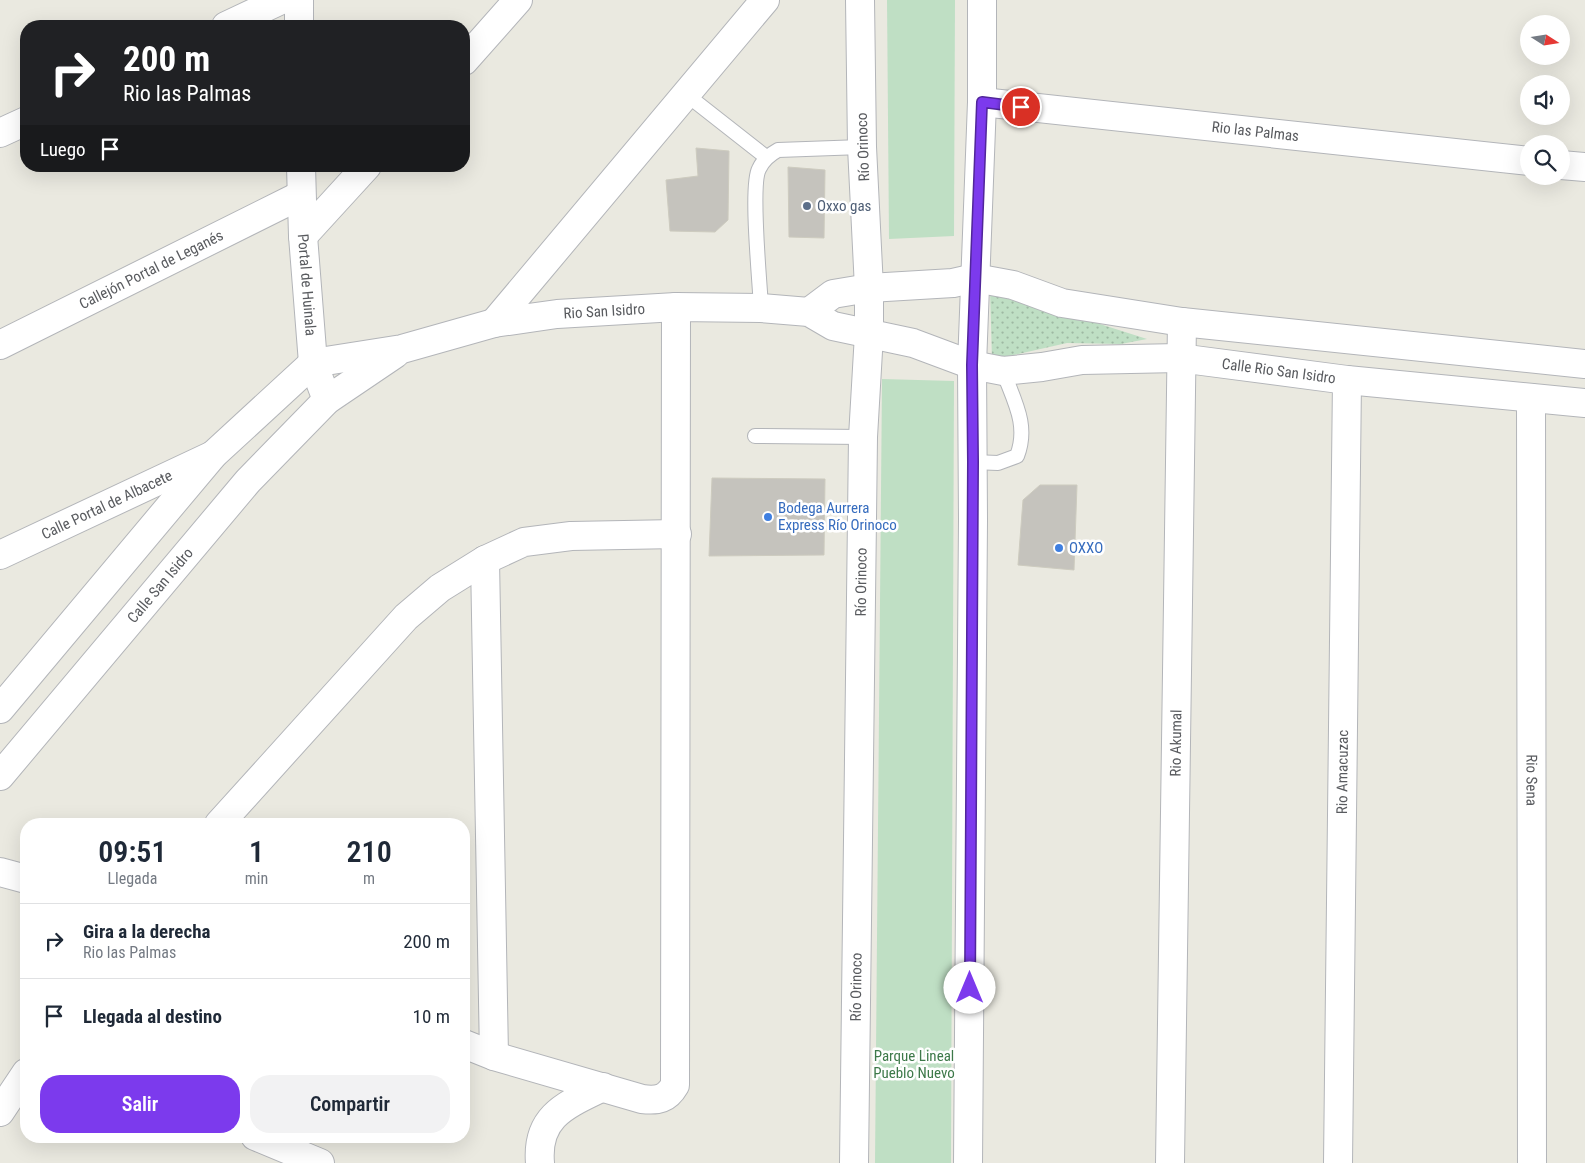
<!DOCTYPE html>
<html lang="es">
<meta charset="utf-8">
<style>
:root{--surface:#fff;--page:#f2f2f3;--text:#1f2937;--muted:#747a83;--line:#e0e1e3;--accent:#7c3aed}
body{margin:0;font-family:"Roboto Condensed",sans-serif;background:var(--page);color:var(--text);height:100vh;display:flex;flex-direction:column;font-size:19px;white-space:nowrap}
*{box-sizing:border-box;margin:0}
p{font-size:16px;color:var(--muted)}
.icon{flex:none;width:28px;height:28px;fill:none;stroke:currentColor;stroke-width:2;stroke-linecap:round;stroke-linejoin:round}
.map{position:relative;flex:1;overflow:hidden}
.side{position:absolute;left:20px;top:818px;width:450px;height:325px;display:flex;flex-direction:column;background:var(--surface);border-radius:20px;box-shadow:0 5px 20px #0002}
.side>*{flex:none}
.banner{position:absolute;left:20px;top:20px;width:450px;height:152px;border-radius:20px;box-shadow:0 5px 20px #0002;background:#202124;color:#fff;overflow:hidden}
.needle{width:32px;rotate:102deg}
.controls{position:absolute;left:1520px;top:15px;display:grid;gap:10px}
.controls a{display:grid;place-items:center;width:50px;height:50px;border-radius:50%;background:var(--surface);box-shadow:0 5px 20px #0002;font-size:25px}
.pin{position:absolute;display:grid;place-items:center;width:42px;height:42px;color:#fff;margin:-21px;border:2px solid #fff;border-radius:50%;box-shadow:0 1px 5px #0007}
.me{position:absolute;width:55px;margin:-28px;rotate:0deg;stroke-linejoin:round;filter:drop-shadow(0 0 4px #0008)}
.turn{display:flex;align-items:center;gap:18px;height:105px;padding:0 20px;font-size:22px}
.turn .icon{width:65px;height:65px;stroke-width:2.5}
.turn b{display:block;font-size:35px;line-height:42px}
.then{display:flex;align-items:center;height:48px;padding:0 20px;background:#0003;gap:10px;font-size:19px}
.eta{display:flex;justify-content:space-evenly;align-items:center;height:85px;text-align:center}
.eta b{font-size:30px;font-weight:600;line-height:35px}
.action{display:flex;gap:10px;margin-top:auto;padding:10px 20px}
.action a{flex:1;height:58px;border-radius:20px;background:var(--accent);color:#fff;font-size:20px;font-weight:600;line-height:58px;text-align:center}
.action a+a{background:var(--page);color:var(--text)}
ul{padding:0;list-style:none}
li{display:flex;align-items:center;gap:15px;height:75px;padding:0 20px;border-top:1px solid var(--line)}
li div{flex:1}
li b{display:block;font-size:19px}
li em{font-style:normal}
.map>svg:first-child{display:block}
.grass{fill:url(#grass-dots)}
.green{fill:#bfdfc4}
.building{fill:#c5c3bd;stroke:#cdcbbf}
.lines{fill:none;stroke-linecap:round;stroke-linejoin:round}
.service-casing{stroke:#b3b5b9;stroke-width:16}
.minor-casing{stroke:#b3b5b9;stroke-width:30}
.tertiary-casing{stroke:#b3b5b9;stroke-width:30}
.service{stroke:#fff;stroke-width:14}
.minor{stroke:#fff;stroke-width:28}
.tertiary{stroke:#fff;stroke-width:28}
.route-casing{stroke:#51269a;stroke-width:12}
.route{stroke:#7c3aed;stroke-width:9}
.service-dot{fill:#5c6f8a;stroke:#fff;stroke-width:2}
.shop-dot{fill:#3f7fe0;stroke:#fff;stroke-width:2}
.labels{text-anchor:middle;stroke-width:5;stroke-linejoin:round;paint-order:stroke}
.street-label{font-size:15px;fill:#595b5f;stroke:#fff}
.service-label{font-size:15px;fill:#4e5e75;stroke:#fff;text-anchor:start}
.shop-label{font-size:15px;fill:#366cbe;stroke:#fff;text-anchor:start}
.park-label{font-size:15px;fill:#3d7949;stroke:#fff}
</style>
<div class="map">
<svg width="1585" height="1163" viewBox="0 0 1585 1163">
<defs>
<pattern id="grass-dots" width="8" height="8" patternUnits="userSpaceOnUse" patternTransform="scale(1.25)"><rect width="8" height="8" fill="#bfdfc4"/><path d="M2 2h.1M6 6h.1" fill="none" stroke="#9eb8a2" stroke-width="1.8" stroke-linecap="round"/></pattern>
</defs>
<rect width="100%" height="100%" fill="#eae9e0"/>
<path class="grass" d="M990 289 1147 339 1121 344 1067 343 992 360Z"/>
<g class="green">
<path d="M887 0H955L954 236 889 239Z"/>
<path d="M882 379 954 381 951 1163H875Z"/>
</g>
<g class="building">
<path d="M696 148 729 151 728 220 715 232 670 231 666 180 698 176Z"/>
<path d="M788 167 825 170 824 238 789 237Z"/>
<path d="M712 478 825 479 824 555 709 556Z"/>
<path d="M1040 485H1077L1074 570 1018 565 1023 500Z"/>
</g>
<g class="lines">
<g class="service-casing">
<g id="service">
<path d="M687 95 766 157"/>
<path d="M761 308C760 283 750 186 759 169 763 160 769 155 778 150L862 147"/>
<path d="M755 436 863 437"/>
<path d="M973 462 998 463 1017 456C1029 425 1014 401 1003 371"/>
</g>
</g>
<g class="minor-casing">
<g id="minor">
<path d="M299 0V26"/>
<path d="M226 26 281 0"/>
<path d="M464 61 518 0"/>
<path id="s1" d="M982 102 1529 161"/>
<path d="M0 133 26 121"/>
<path d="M1561 165 1585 167"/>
<path id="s2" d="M301 166 303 236 313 363 327 400"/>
<path d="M303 236 367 166"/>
<path d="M975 278 1013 285 1062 303 1182 322 1585 364"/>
<path d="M494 323 765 0"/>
<path id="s3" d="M0 345 301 195"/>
<path id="s4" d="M972 365 1003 371 1042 367 1082 360 1179 358 1347 380 1585 403"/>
<path id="s5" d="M1531 398 1532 1163"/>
<path id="s6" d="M0 555 213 455"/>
<path d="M485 560 494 1056"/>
<path d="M219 824 406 617 440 588 485 560 524 542 571 536 677 534"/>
<path d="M0 872 26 879"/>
<path d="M464 1044 494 1056 642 1099C658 1101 667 1099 675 1085L676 307"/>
<path d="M0 1112 26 1073"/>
<path d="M255 1136 320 1163"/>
<path d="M540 1163C536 1116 566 1105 603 1087"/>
<path id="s7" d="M1170 1163 1182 322"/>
<path id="s8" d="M1338 1163 1347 380"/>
</g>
</g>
<g class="tertiary-casing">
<g id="tertiary">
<path d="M809 312 833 294 869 288 953 283 975 278"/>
<path id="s9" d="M0 709 213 455 313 363 402 349 494 323 557 314 676 307 761 308 809 312 833 326 913 343 972 365"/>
<path id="s10" d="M0 776 248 481 327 400 395 354"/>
<path id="s11" d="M854 1163 863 437 869 334V288L862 147 860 0"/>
<path d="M968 1163 973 520 972 365 982 102V0"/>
</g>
</g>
<use href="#service" class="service"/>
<use href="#minor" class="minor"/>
<use href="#tertiary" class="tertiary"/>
</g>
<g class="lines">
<g class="route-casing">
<path id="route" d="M970 988 973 462 972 365 982 102 1021 107"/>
</g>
<use href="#route" class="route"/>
</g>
<circle class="service-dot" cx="807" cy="206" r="5"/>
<g class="shop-dot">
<circle cx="768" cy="517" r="5"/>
<circle cx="1059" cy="548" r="5"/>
</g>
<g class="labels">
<g class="street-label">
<text dy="5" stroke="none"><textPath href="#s1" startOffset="275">Rio las Palmas</textPath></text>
<text transform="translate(863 147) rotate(-92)" y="5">Río Orinoco</text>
<text dy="5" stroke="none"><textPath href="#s3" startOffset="169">Callejón Portal de Leganés</textPath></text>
<text dy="5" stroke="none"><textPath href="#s2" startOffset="119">Portal de Huinala</textPath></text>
<text dy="5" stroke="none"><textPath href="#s9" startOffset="764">Rio San Isidro</textPath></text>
<text dy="5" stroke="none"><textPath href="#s4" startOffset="309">Calle Rio San Isidro</textPath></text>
<text dy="5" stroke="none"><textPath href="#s6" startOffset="118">Calle Portal de Albacete</textPath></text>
<text dy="5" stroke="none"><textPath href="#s11" startOffset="581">Río Orinoco</textPath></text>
<text dy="5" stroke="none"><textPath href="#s10" startOffset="249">Calle San Isidro</textPath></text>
<text dy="5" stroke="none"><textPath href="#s7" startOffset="420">Rio Akumal</textPath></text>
<text dy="5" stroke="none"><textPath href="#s8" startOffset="391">Rio Amacuzac</textPath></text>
<text dy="5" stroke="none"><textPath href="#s5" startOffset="382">Rio Sena</textPath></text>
<text dy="5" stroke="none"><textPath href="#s11" startOffset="176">Río Orinoco</textPath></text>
</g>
<g class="service-label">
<text x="817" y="211">Oxxo gas</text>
</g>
<g class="shop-label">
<text x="778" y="513">Bodega Aurrera<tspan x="778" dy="17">Express Río Orinoco</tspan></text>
<text x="1069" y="553">OXXO</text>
</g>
<g class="park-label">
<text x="914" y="1061">Parque Lineal<tspan x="914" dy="17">Pueblo Nuevo</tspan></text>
</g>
</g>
</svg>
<div class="controls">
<a><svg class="needle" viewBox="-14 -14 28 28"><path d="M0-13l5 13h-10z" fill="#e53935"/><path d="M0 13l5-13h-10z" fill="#747a83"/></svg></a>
<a><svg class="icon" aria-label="sound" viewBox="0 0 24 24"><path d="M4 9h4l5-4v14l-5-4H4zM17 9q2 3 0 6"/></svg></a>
<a><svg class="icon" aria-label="search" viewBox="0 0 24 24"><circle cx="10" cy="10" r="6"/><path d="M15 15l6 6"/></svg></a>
</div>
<div class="pin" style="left:1021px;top:107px;background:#d93025"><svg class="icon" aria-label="arrive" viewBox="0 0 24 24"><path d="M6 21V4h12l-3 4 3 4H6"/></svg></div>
<svg class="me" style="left:970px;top:988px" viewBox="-20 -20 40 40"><circle r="19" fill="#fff"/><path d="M0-13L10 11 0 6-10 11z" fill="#7c3aed"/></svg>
<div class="banner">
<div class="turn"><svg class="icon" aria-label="right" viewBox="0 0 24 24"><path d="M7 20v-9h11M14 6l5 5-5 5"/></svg><div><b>200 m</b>Rio las Palmas</div></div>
<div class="then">Luego<svg class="icon" aria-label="arrive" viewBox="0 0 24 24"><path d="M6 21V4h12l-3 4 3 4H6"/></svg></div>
</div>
<section class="side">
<div class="eta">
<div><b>09:51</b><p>Llegada</p></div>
<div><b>1</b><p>min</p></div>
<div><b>210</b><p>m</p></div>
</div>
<ul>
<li><svg class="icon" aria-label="right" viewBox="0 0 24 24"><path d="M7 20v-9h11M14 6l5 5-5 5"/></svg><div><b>Gira a la derecha</b><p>Rio las Palmas</p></div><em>200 m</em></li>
<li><svg class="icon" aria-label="arrive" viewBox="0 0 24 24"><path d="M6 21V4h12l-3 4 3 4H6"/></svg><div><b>Llegada al destino</b></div><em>10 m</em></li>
</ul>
<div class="action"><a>Salir</a><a>Compartir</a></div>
</section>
</div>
